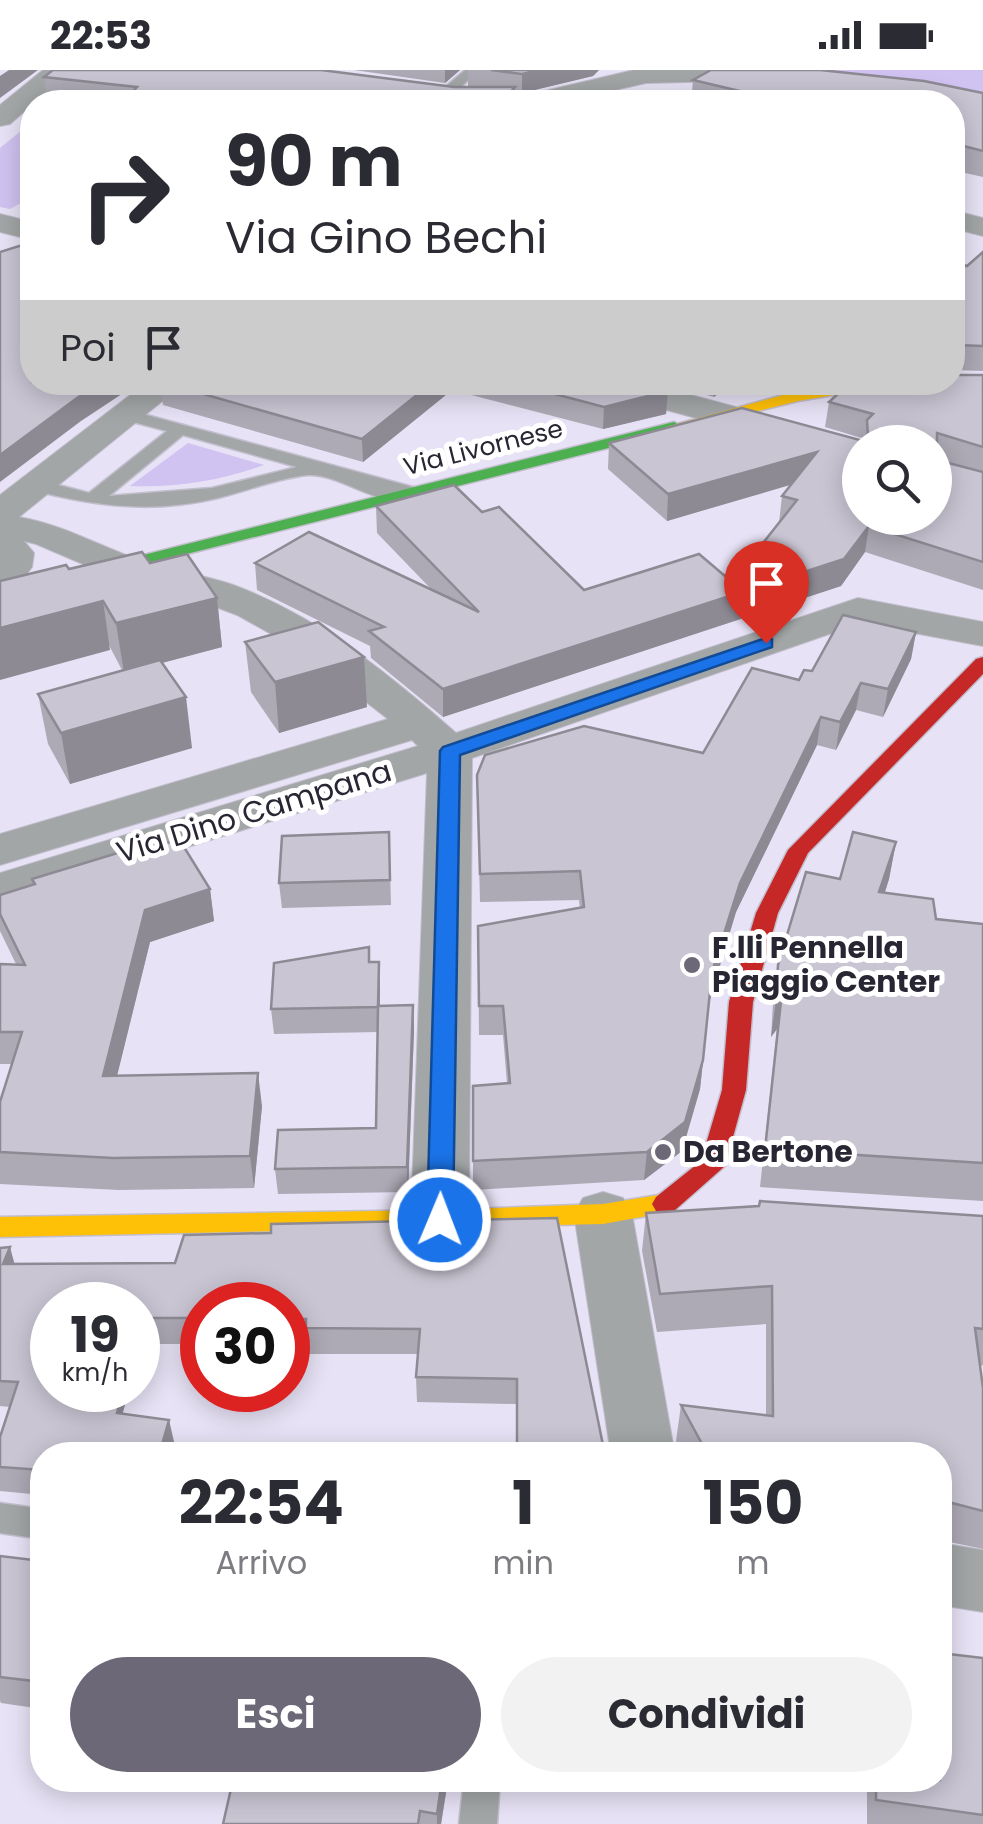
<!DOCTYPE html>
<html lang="it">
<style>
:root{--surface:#fff;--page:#f2f2f3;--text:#2b2b33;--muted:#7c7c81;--accent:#6c6877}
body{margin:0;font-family:Poppins,sans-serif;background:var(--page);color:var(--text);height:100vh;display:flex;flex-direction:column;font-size:38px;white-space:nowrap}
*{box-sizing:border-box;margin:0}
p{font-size:32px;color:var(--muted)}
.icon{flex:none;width:55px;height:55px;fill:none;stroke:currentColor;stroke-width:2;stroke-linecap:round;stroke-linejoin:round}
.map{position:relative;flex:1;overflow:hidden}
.sheet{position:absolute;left:30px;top:1372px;width:922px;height:350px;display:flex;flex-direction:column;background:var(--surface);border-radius:40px;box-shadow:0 5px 25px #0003}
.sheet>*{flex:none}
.top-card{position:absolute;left:20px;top:20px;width:945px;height:305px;border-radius:40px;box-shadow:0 5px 25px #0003;background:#fff;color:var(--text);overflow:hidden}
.fabs{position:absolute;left:842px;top:355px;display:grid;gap:20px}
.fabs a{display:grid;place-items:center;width:110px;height:110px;border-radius:50%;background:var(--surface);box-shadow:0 5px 25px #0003;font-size:50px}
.speed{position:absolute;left:30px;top:1212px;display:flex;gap:20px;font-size:50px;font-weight:700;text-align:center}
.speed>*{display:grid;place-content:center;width:130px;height:130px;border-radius:50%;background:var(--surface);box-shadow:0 5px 25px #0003;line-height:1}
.speed small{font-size:25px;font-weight:400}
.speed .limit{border:15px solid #d22;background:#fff;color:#111}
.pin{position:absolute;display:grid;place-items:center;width:85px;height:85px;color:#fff;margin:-102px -42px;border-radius:50% 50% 50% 0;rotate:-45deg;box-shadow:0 0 10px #0007}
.pin .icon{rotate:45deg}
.me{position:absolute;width:110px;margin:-55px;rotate:1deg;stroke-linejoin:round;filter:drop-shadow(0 0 8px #0008)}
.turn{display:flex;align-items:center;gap:35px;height:210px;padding:0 40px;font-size:45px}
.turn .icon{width:130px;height:130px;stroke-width:2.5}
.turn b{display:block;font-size:70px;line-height:85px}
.then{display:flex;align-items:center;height:95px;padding:0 40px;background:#0003;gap:20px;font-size:38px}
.eta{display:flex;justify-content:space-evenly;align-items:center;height:170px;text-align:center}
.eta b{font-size:60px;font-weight:700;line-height:70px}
.action{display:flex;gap:20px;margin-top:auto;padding:20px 40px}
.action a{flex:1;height:115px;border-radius:60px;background:var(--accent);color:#fff;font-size:40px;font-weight:700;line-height:115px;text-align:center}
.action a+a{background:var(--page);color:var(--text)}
.status{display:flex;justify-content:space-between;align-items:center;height:70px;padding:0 50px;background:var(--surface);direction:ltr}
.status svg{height:28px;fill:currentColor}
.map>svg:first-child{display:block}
.green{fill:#d0c3f1}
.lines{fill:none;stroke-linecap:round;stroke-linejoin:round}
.lane-casing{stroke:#c2becd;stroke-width:3}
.street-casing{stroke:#c2becd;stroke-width:2}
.fast-casing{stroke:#c2becd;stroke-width:3}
.slow-casing{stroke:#c2becd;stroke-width:3}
.jam-casing{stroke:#c2becd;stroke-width:3}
.lane{fill:#a2a6a7;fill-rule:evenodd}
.street{fill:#a2a6a7;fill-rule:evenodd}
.fast{fill:#4caf50;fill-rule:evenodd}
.slow{fill:#ffc107;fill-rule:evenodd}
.jam{fill:#c62828;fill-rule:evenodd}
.wall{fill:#ada9b5}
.shaded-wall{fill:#8d8a94}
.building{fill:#c9c5d3;stroke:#8d8a94;stroke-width:2.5;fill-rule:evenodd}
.route{fill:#1a73e8;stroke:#114b97;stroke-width:2.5}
.poi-dot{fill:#6c6877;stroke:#fff;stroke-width:4}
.labels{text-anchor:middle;stroke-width:10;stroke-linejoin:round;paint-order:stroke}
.far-street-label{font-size:25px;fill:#292633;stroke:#fff}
.street-label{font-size:30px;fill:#292633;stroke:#fff}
.poi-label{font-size:30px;font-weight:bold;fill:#292633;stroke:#fff;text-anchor:start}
</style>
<div class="status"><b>22:53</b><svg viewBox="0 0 49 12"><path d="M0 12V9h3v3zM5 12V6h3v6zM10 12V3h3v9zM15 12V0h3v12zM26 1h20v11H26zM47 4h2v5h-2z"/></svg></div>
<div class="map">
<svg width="983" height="1754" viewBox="0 0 983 1754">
<rect width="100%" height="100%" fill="#e7e2f5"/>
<g class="green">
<path d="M639 0H983V41L952 32Z"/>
<path d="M22 60 32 63V127L10 139 0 137V78Z"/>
<path d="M188 373 264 395C221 411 176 418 130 416Z"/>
</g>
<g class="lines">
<g class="lane-casing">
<g id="lane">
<path d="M465 0H478L451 27H441V21Z"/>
<path d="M128 340 420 419 422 423C391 449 344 403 308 405 278 408 247 421 218 428 150 444 94 436 28 419L26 415 35 409 89 423 167 361 122 349 119 345ZM183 365 297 397 212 418 109 426Z"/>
<path d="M0 1433 42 1439V1469L0 1463Z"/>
<path d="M464 1710H500L497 1754H459Z"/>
</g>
</g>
<g class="street-casing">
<g id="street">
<path d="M43 0H72L10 54 0 56V35Z"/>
<path d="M634 0H787L789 2 776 10 646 13 563 32H519L523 26Z"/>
<path d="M952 140 983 148V166L952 158Z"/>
<path d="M0 144 32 152V170L0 162Z"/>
<path d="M147 312H186L19 447C65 455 103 478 147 493 176 503 207 505 236 516 320 548 389 604 456 663L858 528 983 552V576L861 553 472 688 469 1150 460 1166 440 1173 420 1166 411 1150 427 703 0 835V803L418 676 412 670 0 795V764L388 649 298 579 237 545 192 528 120 510 36 474 24 471 34 483 32 497 14 521 0 525V425Z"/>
<path d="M585 312H643L866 372H860V393L590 319Z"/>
<path d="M603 1122 623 1128 632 1144 675 1385H611L574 1144 583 1128Z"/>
<path d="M940 1473 983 1480V1542L940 1535Z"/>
</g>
</g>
<g class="fast-casing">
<path id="fast" d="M674 352 682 357 680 360 0 531V521Z"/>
</g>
<g class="slow-casing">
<g id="slow">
<path d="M952 311H983V321L864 320 798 331 674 362 666 357 798 321 851 312Z"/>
<path d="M665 1124 674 1127 678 1134 674 1141 603 1154 0 1167V1147L440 1140 603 1134Z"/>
</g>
</g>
<g class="jam-casing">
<path id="jam" d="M983 587V604L808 783 778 843 753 932 746 1020 725 1096 674 1141 665 1144 656 1141 652 1134 656 1127 701 1091 722 1020 729 932 756 843 788 780 976 589Z"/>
</g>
<use href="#lane" class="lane"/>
<use href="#street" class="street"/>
<use href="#fast" class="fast"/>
<use href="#slow" class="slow"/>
<use href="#jam" class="jam"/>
</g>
<g class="wall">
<path d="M354 0H460L445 13Z"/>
<path d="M468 0H599L593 6 522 23 515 22V32H107L47 26 44 7 474 17 468 16Z"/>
<path d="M693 10 983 23V107L952 100V32H691Z"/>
<path d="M32 118V141L29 120Z"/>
<path d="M983 182V301L952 300V192L967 196Z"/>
<path d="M983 305V520L865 482 841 516 443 647 371 588 370 576 257 520 255 493 432 520 377 463 376 436 482 442 584 520 732 512 779 453 782 426 791 414 667 451 608 399 609 373 863 371 865 369 825 357 829 332Z"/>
<path d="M636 312 668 321 666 344 603 359 452 320 363 392 163 335 160 313Z"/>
<path d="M659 312H732L714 327Z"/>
<path d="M150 493 217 528 222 577 162 593 192 678 70 714 48 674 38 624 122 600 69 499Z"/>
<path d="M916 562 911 589 883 647 856 640 836 680 817 675 736 842 710 930 700 1019 682 1081 644 1110 473 1120V1016L507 1013 503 965H479L478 856 580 838 579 830 480 832 477 705 703 683 799 610 812 601Z"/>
<path d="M245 572 367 637 279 663 251 622Z"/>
<path d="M389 762 391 835 282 838 279 813Z"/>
<path d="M896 772 889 809 885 822 936 849 983 854V1131L760 1117 777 959 771 967 773 933 778 895 840 809Z"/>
<path d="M137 783 210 819 214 851 150 872 117 1006 262 1036 254 1118 119 1120 0 1114V1032L12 994H0V894H16L0 861V825L34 814 32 809Z"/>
<path d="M370 892 380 917V936L413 935 414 960 408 1122 278 1124 275 1099 376 1058 378 962 274 964 271 939Z"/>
<path d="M646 1143 983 1146V1295L980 1296 983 1318V1479L940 1470V1385H684L676 1371 681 1335 766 1345V1254L657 1262 642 1181Z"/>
<path d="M557 1148 516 1334 417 1332 416 1307 418 1284H309L308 1275H288V1235H202V1274H141L138 1288V1235L52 1320H129L122 1344 175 1376 172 1385H42V1425L0 1421V1367L10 1337 0 1336V1178L14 1194 175 1193 271 1163Z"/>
<path d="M0 1486 42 1491V1639L1 1633 0 1631Z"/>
<path d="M983 1588V1754H867V1710H940Z"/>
<path d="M233 1710H448L441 1754H223Z"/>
</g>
<g class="shaded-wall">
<path d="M9 0H38L0 28V6Z"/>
<path d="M445 0H460L445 13Z"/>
<path d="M540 0H599L593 6 522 23V4Z"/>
<path d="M515 17V32H501Z"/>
<path d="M102 312H140L81 351 0 412V385L77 328Z"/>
<path d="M433 312H451L452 320 363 392 362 369Z"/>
<path d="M715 312H732L714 327Z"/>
<path d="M668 321 666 344 603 359 604 337Z"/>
<path d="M817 382 814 408 667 451 668 424Z"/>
<path d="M869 456 865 482 841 516 443 647V619L844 489Z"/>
<path d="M217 528 222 577 124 603 116 553Z"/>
<path d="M103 531 110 580 0 610V558Z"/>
<path d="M916 562 911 589 883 647 888 619Z"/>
<path d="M364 587 367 637 279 663 275 612Z"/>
<path d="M861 613 856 640 836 680 840 652Z"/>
<path d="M186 627 192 678 70 714 61 663Z"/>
<path d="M821 647 817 675 736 842 709 931 712 902 740 813Z"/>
<path d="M896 772 889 809 873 859 879 822Z"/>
<path d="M210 819 214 851 150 872 109 1038 103 1006 145 840Z"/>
<path d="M379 892 380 917 379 962 378 937Z"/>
<path d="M782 922 777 959 771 967 776 930Z"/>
<path d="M413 935 414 960 408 1122 407 1097Z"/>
<path d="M703 990 700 1019 682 1081 644 1110 647 1082Z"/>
<path d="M258 1003 262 1036 254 1118 250 1086Z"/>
<path d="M10 1177 17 1203 3 1194Z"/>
<path d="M138 1255 141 1274 138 1288Z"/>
<path d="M116 1320H129L122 1346 123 1369 112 1335Z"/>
<path d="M169 1350 175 1376 172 1385H159Z"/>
<path d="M952 1433 940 1470V1462L947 1439Z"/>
<path d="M442 1710H448L441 1754H437V1744Z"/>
</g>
<g class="building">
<path d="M53 0H321L454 17H515L501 32H123L137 17 44 7Z"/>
<path d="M491 0H540L522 4Z"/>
<path d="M711 0H820L924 11 983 23V81L952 73V32H786L693 10Z"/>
<path d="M32 172V312H102L77 328 0 385V182Z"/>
<path d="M983 182V276L956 275 952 283V192L967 196Z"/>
<path d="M952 305H983V377L937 363V390L983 402V492L869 456 844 489 443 619 369 561 384 557 255 493 309 462 479 542 376 436 454 415 482 442 499 437 584 520 699 484 732 512 797 430 782 426 817 382 668 424 609 373 742 338 863 371 868 367 867 350 873 344 829 332 851 312H952ZM860 372H935V448H860Z"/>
<path d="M161 312H433L362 369Z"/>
<path d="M509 312H636L668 321 604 337Z"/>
<path d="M142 482 150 493 187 484 217 528 116 553 103 531 0 558V511L66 495 69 499Z"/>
<path d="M843 545 916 562 888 619 861 613 840 652 821 647 740 813 712 902 703 990 685 1052 647 1082 473 1091V1016L510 1013 503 936H479L478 856 584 837 580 801 480 804 477 705 485 685 584 656 703 683 752 598 799 610 804 600 812 601Z"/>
<path d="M318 552 364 587 275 612 245 572Z"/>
<path d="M160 590 186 627 61 663 38 624Z"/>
<path d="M389 762 390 810 279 813 282 766Z"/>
<path d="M853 762 896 772 879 822 933 829 936 849 983 854V1093L765 1079 782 922 776 930 778 895 806 802 840 809Z"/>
<path d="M179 769 210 819 145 840 103 1006 258 1003 250 1086 113 1088 0 1082V1032L22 962H0V894L25 895 0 844V825L35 814 32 809 134 778 137 783Z"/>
<path d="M369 877V892H379L378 937 271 939 274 893Z"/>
<path d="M413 935 407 1097 275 1099 278 1060 376 1058 378 936Z"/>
<path d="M760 1131 983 1146V1259L975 1258 983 1318V1441L952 1433 947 1439 940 1438V1385H708L681 1335 773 1346 772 1216 660 1224 646 1143 759 1136Z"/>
<path d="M557 1148 605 1385H517V1309L416 1307 420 1259 306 1258V1249H288V1235H202V1248H138V1235H52V1320H116L112 1335 119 1336 117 1343 169 1350 159 1385H42V1400L0 1397V1367L18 1312 0 1311V1178L10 1177 3 1194 175 1193 184 1165 271 1163V1154Z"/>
<path d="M0 1486 42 1491V1612L0 1607Z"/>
<path d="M940 1583 983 1588V1745L876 1730V1710H940Z"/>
<path d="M233 1710H442L437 1744 420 1741 418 1754H223Z"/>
</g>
<path class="route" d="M766 568 772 569V577L460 685 453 1150 450 1158 440 1161 431 1158 427 1150 440 681 443 677Z"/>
<g class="poi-dot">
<circle cx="692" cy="895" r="10"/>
<circle cx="663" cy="1082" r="10"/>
</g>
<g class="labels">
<g class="far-street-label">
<text transform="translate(483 377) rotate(-14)" y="9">Via Livornese</text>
</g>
<g class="street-label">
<text transform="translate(254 742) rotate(-17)" y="10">Via Dino Campana</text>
</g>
<g class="poi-label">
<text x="712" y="888">F.lli Pennella<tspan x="712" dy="34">Piaggio Center</tspan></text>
<text x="683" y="1092">Da Bertone</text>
</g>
</g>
</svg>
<div class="fabs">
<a><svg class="icon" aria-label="search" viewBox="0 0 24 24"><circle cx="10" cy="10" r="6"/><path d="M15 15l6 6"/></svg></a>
</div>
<div class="speed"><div>19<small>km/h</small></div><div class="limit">30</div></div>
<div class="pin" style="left:766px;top:573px;background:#d93025"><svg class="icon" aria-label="arrive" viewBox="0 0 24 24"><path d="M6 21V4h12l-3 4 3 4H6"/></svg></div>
<svg class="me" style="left:440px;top:1150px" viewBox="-20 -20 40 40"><circle r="17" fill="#1a73e8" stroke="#fff" stroke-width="3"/><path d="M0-11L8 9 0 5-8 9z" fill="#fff"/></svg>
<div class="top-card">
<div class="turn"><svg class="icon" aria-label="right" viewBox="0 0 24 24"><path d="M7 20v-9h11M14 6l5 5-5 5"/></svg><div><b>90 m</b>Via Gino Bechi</div></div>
<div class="then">Poi<svg class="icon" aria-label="arrive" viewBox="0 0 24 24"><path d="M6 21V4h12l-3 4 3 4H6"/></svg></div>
</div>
<section class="sheet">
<div class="eta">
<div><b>22:54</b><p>Arrivo</p></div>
<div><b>1</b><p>min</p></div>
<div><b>150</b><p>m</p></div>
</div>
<div class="action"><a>Esci</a><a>Condividi</a></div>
</section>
</div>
